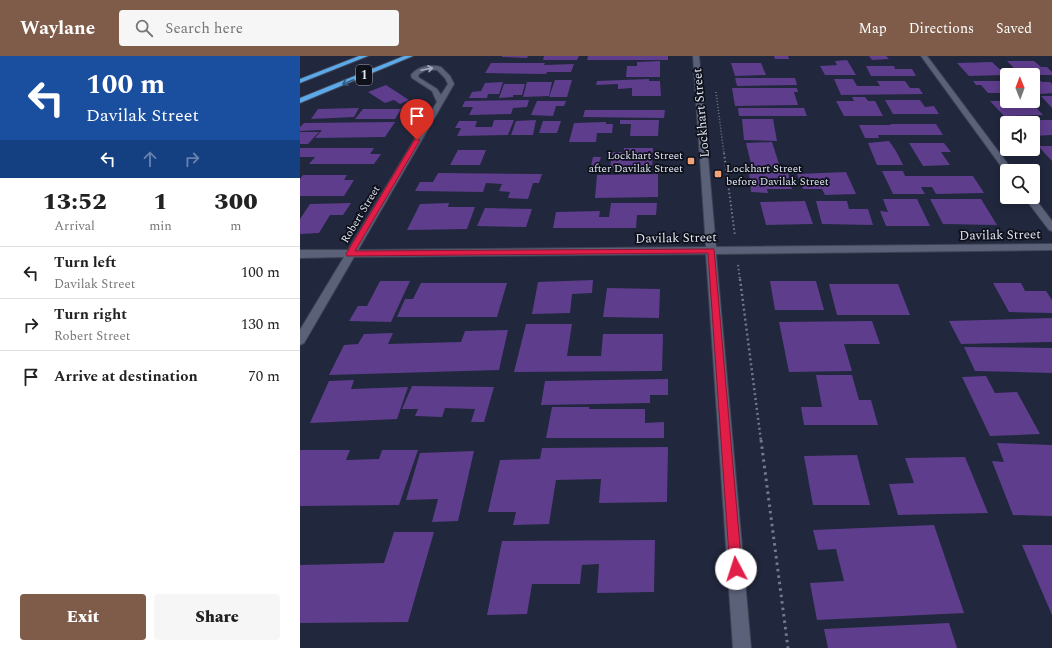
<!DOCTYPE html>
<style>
:root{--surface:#fff;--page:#f6f6f6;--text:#222;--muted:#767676;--line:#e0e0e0;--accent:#7f5c49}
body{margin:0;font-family:Spectral,serif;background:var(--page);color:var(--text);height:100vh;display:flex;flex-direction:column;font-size:15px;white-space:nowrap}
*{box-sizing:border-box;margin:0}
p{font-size:13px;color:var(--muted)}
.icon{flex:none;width:22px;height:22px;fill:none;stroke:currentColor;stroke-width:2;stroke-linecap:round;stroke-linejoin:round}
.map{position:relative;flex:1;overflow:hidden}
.sheet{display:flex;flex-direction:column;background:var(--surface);width:300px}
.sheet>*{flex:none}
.banner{background:#1a4fa0;color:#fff;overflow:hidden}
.needle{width:26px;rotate:359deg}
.buttons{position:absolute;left:700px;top:12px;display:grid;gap:8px}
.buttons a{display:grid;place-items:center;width:40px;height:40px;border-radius:4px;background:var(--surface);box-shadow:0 2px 10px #0003;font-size:20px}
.pin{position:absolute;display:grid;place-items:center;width:34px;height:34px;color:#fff;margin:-41px -17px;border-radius:50% 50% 50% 0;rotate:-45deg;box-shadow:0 0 4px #0007}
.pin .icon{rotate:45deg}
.me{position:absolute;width:44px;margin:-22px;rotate:355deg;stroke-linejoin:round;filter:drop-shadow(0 0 3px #0008)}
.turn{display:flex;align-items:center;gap:14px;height:84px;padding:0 20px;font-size:18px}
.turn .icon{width:52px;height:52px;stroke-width:2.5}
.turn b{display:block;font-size:28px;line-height:34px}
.lanes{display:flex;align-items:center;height:38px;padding:0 20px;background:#0003;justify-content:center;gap:20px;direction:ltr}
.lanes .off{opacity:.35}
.eta{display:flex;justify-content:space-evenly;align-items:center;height:68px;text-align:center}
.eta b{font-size:24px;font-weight:800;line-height:28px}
.cta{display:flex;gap:8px;margin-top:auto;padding:8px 20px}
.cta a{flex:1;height:46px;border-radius:4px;background:var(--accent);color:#fff;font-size:16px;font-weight:800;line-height:46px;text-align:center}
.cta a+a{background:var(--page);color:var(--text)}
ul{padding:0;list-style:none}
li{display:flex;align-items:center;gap:12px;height:52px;padding:0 20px;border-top:1px solid var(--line)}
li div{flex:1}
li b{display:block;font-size:15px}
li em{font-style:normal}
header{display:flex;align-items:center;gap:24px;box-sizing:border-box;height:56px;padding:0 20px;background:var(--accent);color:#fff}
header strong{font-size:19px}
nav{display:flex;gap:22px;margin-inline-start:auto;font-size:14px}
.search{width:280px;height:36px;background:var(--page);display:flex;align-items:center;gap:10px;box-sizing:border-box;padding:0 14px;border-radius:4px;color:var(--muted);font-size:15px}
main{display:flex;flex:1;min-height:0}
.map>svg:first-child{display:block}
.building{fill:#5e3d8d}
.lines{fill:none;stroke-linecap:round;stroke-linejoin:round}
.street-casing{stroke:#3e4354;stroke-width:2}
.highway-casing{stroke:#3e4354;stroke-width:2}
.path-far3{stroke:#747a8c;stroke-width:1.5;stroke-dasharray:1 2;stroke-linecap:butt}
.path-far2{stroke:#747a8c;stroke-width:2;stroke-dasharray:1.5 2.5;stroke-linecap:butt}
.path-far1{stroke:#747a8c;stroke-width:2.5;stroke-dasharray:2 3;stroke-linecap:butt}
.path{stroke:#747a8c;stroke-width:3;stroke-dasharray:2.5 4;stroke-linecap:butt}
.street{fill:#5a6179;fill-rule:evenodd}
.highway{fill:#5ca9e9;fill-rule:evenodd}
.oneway{stroke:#a4aabd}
.oneway2{stroke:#355c82}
.route{fill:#e11d48;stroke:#92132f}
.poi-dot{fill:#f0a278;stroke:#0e101a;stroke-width:1.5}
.labels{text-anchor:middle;stroke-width:3.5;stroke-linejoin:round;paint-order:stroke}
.far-poi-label{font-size:11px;fill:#e1e6f4;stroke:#0e101a;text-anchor:end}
.far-street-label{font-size:11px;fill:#e1e6f4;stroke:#0e101a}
.shield{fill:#0e101a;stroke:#a2a6b3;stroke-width:1}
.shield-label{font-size:12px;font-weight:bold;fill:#e1e6f4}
.street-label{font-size:13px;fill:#e1e6f4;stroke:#0e101a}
</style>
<header>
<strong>Waylane</strong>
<div class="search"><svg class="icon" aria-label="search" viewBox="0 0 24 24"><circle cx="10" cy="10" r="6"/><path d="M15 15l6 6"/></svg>Search here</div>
<nav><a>Map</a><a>Directions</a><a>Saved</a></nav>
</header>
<main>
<section class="sheet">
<div class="banner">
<div class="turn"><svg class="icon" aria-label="left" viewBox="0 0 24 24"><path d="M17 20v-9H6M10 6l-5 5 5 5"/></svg><div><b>100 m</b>Davilak Street</div></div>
<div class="lanes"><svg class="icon" aria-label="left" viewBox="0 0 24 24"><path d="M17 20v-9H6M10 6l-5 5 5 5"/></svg><svg class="icon off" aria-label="ahead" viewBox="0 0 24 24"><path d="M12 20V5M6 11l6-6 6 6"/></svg><svg class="icon off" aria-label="right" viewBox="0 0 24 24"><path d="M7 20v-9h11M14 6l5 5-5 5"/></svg></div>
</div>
<div class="eta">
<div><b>13:52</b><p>Arrival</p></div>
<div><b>1</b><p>min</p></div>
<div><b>300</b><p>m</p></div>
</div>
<ul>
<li><svg class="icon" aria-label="left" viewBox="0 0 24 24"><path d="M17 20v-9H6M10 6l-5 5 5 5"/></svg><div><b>Turn left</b><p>Davilak Street</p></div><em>100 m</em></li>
<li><svg class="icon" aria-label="right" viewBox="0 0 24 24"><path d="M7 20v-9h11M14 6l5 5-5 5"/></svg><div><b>Turn right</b><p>Robert Street</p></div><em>130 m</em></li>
<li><svg class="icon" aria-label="arrive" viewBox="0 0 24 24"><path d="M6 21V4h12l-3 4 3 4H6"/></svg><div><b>Arrive at destination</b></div><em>70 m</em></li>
</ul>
<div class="cta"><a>Exit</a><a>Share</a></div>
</section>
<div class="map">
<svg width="752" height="592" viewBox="0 0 752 592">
<rect width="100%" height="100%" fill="#21273c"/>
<g class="building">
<path d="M202 0H228L227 2 202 1Z"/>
<path d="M244 0H279L277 4H243Z"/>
<path d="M288 0H368V4H287Z"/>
<path d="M474 0H488L489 3H475Z"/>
<path d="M569 0H586L589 3 572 4Z"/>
<path d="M547 4 556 19H525L520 10 537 9 535 5Z"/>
<path d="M360 5V21H326L327 10H337V6Z"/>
<path d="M707 5H734L741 11H747L752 16V19H721Z"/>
<path d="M692 6 706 19 669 20 657 7Z"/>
<path d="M191 7H245L244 9 274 8 271 16H247L246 18 185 17Z"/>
<path d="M431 7H461L466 19 435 20Z"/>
<path d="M566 10H594L595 13H612L616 20H571Z"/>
<path d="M733 21H736L742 26H750L752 28V37L741 38 733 31Z"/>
<path d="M435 22H495L497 29 437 30Z"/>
<path d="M349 23V25H360L361 40H332V32L318 33V28L296 29 297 25Z"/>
<path d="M534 23H553L557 30H580L577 25H605L610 32H619L623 38 541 39Z"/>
<path d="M255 24H272L267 41H249Z"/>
<path d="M673 25H707V37H688L681 29H676Z"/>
<path d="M203 26 199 38H188L187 42H169L172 36 181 35 185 27Z"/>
<path d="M227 26H252L249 40 223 41Z"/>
<path d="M204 28H225L222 39H213V41L199 42Z"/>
<path d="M86 29 109 44 100 48 94 44 85 47 68 36Z"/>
<path d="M432 32H497L498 36H494L498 49 435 50Z"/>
<path d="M741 40H752V52Z"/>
<path d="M552 41H565L568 45H575L583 60H544L536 45H554Z"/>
<path d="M229 44 227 51 213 52 211 58 169 59 173 51H162L165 45Z"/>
<path d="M585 44H620L625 51 634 50 639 58H593Z"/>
<path d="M237 45H266L264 50H256L253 60 231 59Z"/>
<path d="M690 45H730L743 59 704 60Z"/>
<path d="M59 52 54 61 11 63 18 53Z"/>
<path d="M438 52H504L507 60H439Z"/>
<path d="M63 53H101L95 63H55Z"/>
<path d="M285 54H365L364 62 283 61Z"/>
<path d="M442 63H473L477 85 444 84Z"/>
<path d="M194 64H214L208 79 157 80 161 72H155L159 65H177L175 71H192Z"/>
<path d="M236 64 233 79H211L216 65Z"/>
<path d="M320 64H359L358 80H330L331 68H320Z"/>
<path d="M715 64H752V79L733 80V67H718Z"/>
<path d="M243 65H261L257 77H239Z"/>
<path d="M95 66 85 81 15 82 22 74 0 75V71L4 67Z"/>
<path d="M306 66V68H313L312 77H297L296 86H269L274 67Z"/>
<path d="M590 68H636L643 79H578L579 82H565L559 69H591Z"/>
<path d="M0 76H19L8 88H0Z"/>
<path d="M589 85 596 95 603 109H577L568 87Z"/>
<path d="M472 86 480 111 452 112 446 87Z"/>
<path d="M609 87H644L651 96H641L650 109 623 110Z"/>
<path d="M738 90H752V105Z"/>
<path d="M0 92H74L70 98H81L74 108H9L15 101H0Z"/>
<path d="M324 92H353L352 112H310L312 96H324Z"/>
<path d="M158 94H186L180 109H150Z"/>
<path d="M293 101H301L298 110H291Z"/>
<path d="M582 115H603L605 120H673L684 137 636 138 632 131H621L625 138H593Z"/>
<path d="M546 116 556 138 525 139 522 133H503L497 118Z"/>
<path d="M138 117 242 118 239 127H233L228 143 208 142 210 136 199 135 202 128 186 127 183 136 115 135 120 126H133Z"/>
<path d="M449 117H488L492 133H467L468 137 451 136Z"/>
<path d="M358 118V141L295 142 297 119Z"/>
<path d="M3 119H47L44 124H54L44 140H0V123Z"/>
<path d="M583 143H617L630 170H586L580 155 588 156Z"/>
<path d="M630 143H681L697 169 643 168Z"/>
<path d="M505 145 513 168 466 169 460 146Z"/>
<path d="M516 145H547L549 153H568L573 169 522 168Z"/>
<path d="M51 147 43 159H30L19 177 0 178V163L10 148Z"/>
<path d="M149 147 148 151H175L167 173 107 174 120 148Z"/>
<path d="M311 147H357L356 159H337L336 172H253L256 156 300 155 299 161H309Z"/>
<path d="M185 152 232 153 226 171 177 170Z"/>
<path d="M293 224 292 237 272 238 270 257 232 258 238 226Z"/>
<path d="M80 225H110L91 266 49 265 58 250H67Z"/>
<path d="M470 225H516L524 254H475Z"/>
<path d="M121 227H207L197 261H97L105 243H113Z"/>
<path d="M693 227H721L725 235H746L752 244V257L709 256Z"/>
<path d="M529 228H598L610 259H537Z"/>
<path d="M307 232 360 233 359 262 303 261Z"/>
<path d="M752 262V286L661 288 649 265Z"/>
<path d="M572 265 580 288H544L552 315 489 316 479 266Z"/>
<path d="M226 268H272L267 300H301L303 278H363L362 315 214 316Z"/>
<path d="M208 274 199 314 29 319 44 289 58 288 64 278 93 277 88 288 161 286 165 275Z"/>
<path d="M664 291 752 292V317L675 315Z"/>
<path d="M516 319H552L559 344H571L578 369H504L501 351H522Z"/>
<path d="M686 320 695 337 717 336 740 378 690 380 662 321Z"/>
<path d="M368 323V339H350V347L241 349 245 325Z"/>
<path d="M54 324 51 333 108 331 97 363 10 367 29 325Z"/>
<path d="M112 330 194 331 184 366H171L175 353 145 352 142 361 115 360 118 353H102Z"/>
<path d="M252 351H289V353H345V367L364 366V382H246Z"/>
<path d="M697 387 752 389V460L713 459 692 405 704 406Z"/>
<path d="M368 391 367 446 299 447 301 423 256 424 249 468 213 469 216 456H188L200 404 240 403 242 392Z"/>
<path d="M0 394H50L46 404 79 403 82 394H118L99 449 0 450Z"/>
<path d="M174 395 158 465 132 466 138 443 106 444 120 397Z"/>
<path d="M557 399 570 449H513L504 400Z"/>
<path d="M665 401 688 457 598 459 589 428 614 427 605 402Z"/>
<path d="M634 469 664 557 517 564 510 527 544 525 536 493 518 494 513 474Z"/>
<path d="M94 476H134L108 566 0 567V509L84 507Z"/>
<path d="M355 484 354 536 297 537 299 508 282 509 280 528H232L227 558 187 559 202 485Z"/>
<path d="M722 489H752V559Z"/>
<path d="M649 567 657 592H528L524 573Z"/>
</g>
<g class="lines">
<g class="street-casing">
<g id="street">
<path d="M393 0H399L416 191 752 188V194L416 198 451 592H433L406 198 54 201 4 287 0 289V274L44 201 0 202V194H48L137 46 132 35 112 22 111 19C118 10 131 8 141 11L150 20 154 28 58 194 406 191ZM126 14H137L145 22 148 28 141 39 137 33 118 21 119 18Z"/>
<path d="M621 0H627L713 115H707L706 117Z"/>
<path d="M733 140 752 165V175L749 174 724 141Z"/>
</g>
</g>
<g class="highway-casing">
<g id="highway">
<path d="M59 0H68L0 27V23Z"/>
<path d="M104 0H113L0 47V42Z"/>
</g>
</g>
<path class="path-far3" d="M416 36 424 98"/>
<g class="path-far2">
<path d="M424 97 435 180"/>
<path d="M438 209 440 224"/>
</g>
<path class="path-far1" d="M440 223 461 385"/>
<path class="path" d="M461 384 488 592"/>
<use href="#street" class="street"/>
<use href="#highway" class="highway"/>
</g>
<defs><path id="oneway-shaft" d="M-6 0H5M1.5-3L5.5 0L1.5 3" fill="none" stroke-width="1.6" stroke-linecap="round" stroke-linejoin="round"/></defs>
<use class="oneway" href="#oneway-shaft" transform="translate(127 13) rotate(-12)"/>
<use class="oneway2" href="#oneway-shaft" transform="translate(48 26) rotate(158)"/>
<path class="route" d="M115 83 120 84 55 195 414 193 442 513 441 517 436 519 432 517 430 513 408 197 47 200 46 198Z"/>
<g class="poi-dot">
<rect x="387" y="101" width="8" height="8" rx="2"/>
<rect x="414" y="114" width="8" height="8" rx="2"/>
</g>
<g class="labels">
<g class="far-poi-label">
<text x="383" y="103">Lockhart Street<tspan x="383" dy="13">after Davilak Street</tspan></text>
<text x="426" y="116" text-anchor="start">Lockhart Street<tspan x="426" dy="13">before Davilak Street</tspan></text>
</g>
<g class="far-street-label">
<text transform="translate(60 158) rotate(-59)" y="4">Robert Street</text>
</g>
<rect class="shield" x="56" y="9" width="16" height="20" rx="3"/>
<g class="shield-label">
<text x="64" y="23">1</text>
</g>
<g class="street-label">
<text transform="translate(400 57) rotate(-95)" y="5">Lockhart Street</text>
<text transform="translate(700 178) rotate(-1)" y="5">Davilak Street</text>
<text transform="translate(376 181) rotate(-1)" y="5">Davilak Street</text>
</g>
</g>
</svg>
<div class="buttons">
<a><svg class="needle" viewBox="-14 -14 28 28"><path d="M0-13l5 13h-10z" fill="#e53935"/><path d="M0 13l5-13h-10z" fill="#767676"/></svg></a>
<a><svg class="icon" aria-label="sound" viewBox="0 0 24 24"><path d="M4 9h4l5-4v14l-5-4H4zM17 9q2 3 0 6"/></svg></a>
<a><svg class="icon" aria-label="search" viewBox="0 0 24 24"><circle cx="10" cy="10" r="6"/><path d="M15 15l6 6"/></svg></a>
</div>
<div class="pin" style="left:117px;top:84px;background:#d93025"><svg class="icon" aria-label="arrive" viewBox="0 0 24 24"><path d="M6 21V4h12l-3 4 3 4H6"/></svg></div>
<svg class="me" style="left:436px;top:513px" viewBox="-20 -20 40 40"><circle r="19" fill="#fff"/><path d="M0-13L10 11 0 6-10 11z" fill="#e11d48"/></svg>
</div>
</main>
